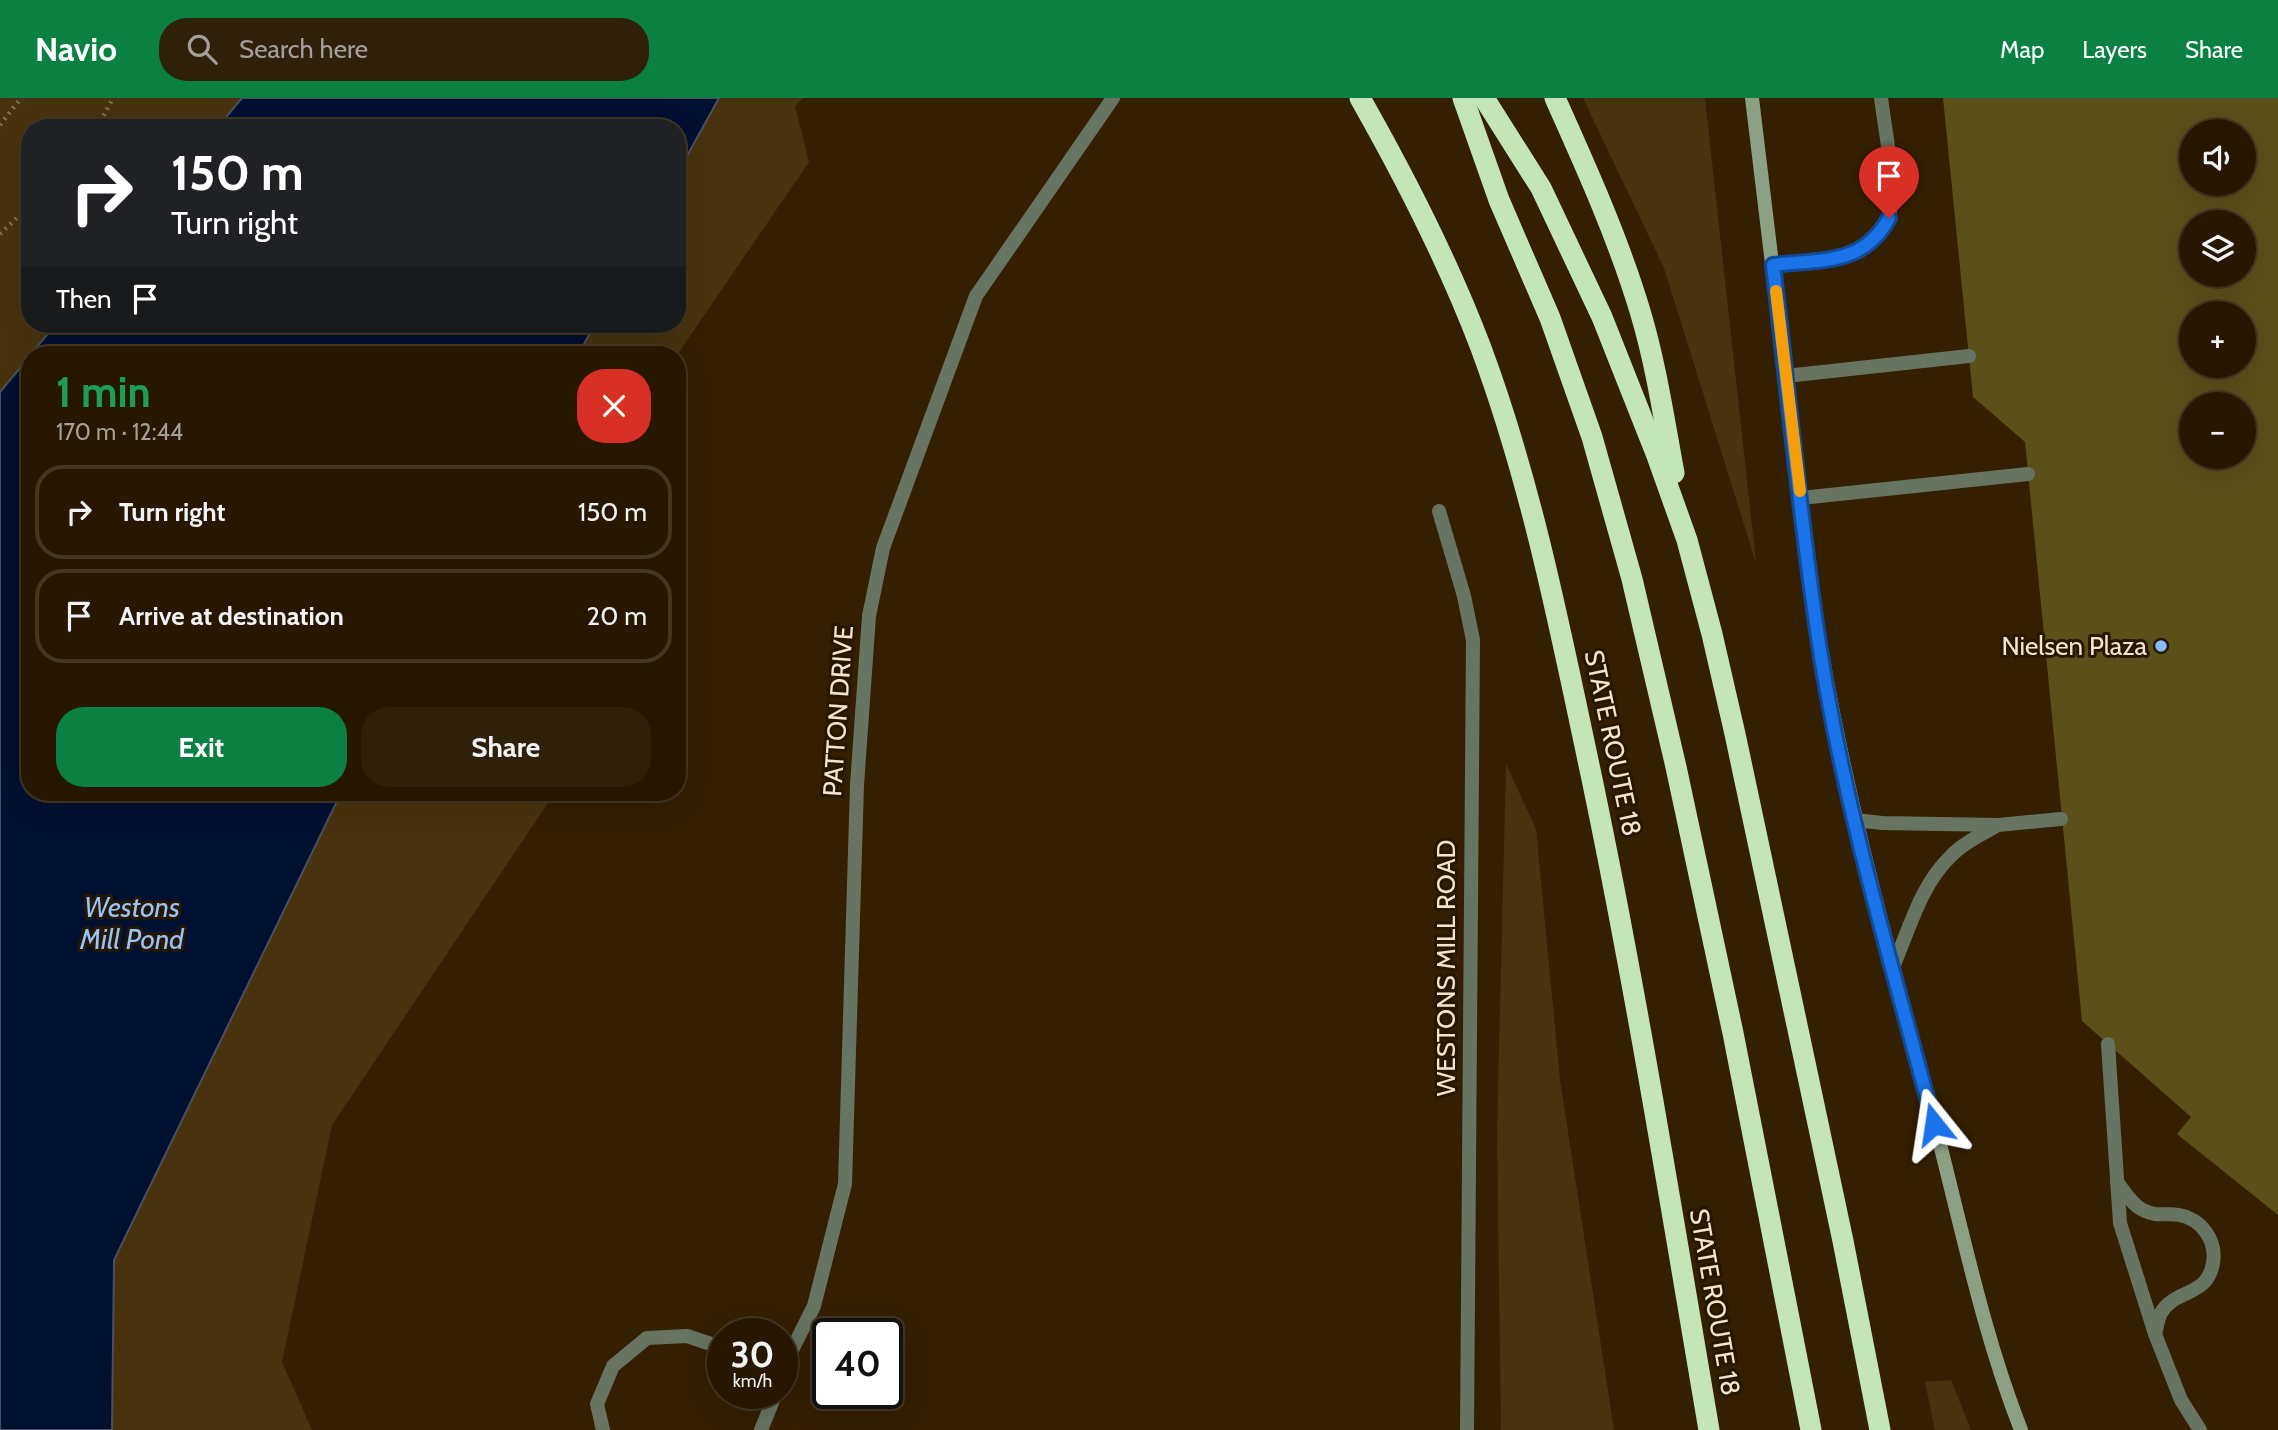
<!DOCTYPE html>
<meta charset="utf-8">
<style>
:root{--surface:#271700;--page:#2f200a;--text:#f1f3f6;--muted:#a49f99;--line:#433622;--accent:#0b8043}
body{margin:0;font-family:Cabin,sans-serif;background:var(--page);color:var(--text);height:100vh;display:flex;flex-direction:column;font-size:26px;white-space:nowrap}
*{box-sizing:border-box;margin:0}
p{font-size:23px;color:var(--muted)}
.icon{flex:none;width:38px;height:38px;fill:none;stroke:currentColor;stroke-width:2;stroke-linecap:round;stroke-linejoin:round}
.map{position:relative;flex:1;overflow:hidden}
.details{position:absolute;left:21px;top:248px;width:665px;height:455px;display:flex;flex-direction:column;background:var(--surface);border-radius:28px;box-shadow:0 7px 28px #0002,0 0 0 2px var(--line)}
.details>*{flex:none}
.banner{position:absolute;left:21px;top:21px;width:665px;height:214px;border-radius:28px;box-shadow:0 7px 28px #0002,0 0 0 2px var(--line);background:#202124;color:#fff;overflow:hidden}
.controls{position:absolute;left:2179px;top:21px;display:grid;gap:14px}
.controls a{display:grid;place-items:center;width:77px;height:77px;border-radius:50%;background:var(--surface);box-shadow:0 7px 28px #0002,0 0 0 2px var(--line);font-size:35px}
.speed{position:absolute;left:707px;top:1220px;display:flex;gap:14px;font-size:35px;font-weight:700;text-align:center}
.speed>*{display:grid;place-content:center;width:91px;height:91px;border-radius:50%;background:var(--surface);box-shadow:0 7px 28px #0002,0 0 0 2px var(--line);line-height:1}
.speed small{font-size:18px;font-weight:400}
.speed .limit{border:4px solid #111;border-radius:10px;background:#fff;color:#111}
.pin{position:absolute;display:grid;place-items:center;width:60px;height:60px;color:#fff;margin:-72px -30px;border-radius:50% 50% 50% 0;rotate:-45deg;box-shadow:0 0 7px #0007}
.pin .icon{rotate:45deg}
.me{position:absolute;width:77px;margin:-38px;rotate:345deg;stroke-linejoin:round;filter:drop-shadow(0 0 5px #0008)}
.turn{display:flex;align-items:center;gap:24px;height:147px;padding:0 35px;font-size:32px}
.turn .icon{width:91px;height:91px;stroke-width:2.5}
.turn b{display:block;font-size:49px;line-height:60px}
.then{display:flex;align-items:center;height:66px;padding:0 35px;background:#0003;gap:14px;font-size:26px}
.round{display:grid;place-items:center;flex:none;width:74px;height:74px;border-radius:28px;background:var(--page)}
.head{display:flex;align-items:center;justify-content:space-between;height:119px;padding:0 35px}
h1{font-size:42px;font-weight:700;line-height:52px;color:#1e9e55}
.action{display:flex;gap:14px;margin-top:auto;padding:14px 35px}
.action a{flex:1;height:80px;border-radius:28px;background:var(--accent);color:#fff;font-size:28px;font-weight:700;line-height:80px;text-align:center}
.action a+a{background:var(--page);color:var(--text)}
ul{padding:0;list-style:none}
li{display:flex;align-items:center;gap:21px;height:94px;margin:0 14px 10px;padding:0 21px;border:4px solid var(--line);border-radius:28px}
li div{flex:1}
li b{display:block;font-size:26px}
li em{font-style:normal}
header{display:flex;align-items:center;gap:42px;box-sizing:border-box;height:98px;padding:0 35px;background:var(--accent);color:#fff}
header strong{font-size:33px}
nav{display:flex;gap:38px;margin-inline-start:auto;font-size:24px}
.search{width:490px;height:63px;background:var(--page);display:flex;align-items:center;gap:18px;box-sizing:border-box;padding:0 24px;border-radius:28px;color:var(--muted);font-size:26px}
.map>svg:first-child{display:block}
.green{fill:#49330e}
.water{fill:#001031;stroke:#4a5060;stroke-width:2}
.building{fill:#5b4f1a;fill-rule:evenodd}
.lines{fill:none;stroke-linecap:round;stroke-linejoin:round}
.path{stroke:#857155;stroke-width:4.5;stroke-dasharray:2 5;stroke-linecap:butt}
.lane{stroke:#677461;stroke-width:14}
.street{stroke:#677461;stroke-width:14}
.secondary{stroke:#8ca183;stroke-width:14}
.highway{stroke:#c4e5b5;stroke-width:21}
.route-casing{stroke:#114b97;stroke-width:18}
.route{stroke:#1a73e8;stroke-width:12}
.slow{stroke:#f59e0b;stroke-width:12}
.poi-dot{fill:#89bafc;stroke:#261701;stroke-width:2.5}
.labels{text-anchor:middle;stroke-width:6;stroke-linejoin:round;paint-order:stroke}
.poi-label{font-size:26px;fill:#f5e4cc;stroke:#261701;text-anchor:end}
.street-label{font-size:26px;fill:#f5e4cc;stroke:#261701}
.water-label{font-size:28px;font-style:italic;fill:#96c2fe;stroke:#261701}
</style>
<header>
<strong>Navio</strong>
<div class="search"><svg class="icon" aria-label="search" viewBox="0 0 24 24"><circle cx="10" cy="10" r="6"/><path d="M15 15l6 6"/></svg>Search here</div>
<nav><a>Map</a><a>Layers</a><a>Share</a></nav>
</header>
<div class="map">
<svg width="2278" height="1332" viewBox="0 0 2278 1332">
<rect width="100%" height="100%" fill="#341f00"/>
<g class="green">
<path d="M0 0H242L217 30H30V226H56L0 294Z"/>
<path d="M719 0H803L795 8 809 64 677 257H578L595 226H677V76Z"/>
<path d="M1583 0H1705L1756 465 1664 170Z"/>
<path d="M1506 666 1536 731 1560 982 1614 1332H1501L1497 1034Z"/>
<path d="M341 695 554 696 332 1027 282 1264 312 1332H112L114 1162Z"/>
<path d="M1951 1282 1971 1332H1935L1925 1284Z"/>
</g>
<g class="water">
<path d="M242 0H719L677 76V30H217Z"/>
<path d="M56 226H595L578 257H30Z"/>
<path d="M30 258V695H341L114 1162 112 1332H0V294Z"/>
</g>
<path class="building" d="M1943 0H2278V1117L2177 1036 2191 1019 2082 923 2025 344 1973 299ZM2191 33H2244V86H2191ZM2191 124H2244V177H2191ZM2191 215H2244V268H2191ZM2191 306H2244V359H2191Z"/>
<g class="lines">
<g class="path">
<path d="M0 27 21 0"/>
<path d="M97 30 113 0"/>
<path d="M0 136 30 107"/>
</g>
<g class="lane">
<path d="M1773 168C1798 164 1836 164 1858 154 1872 147 1885 133 1889 118 1897 87 1885 33 1881 0"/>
<path d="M1786 278 1969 258"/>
<path d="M1801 400 2028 376"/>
<path d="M1855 722 1882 725 1998 727 2061 721"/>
<path d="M1893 869C1909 832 1921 786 1951 758 1963 745 1981 737 1996 728"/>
<path d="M2108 946 2120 1125 2155 1236 2181 1302 2200 1332"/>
<path d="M2117 1084C2124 1093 2132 1107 2143 1112 2159 1120 2164 1114 2179 1117 2201 1121 2217 1142 2213 1165 2208 1199 2174 1191 2161 1215 2158 1220 2157 1230 2155 1236"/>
<path d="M603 1332 597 1306 613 1268 647 1240 687 1238 723 1250"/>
</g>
<g class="street">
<path d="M1439 413 1464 498 1473 542 1467 1332"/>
<path d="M782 1278 790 1256 814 1208 845 1086 857 687 869 518 883 450 976 198 1113 0"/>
<path d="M761 1332 776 1295"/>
</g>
<path class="secondary" d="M1752 0 1809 472C1834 657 1884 835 1932 1015 1960 1121 1981 1230 2021 1332"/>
<g class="highway">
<path d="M1360 0C1406 81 1448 163 1481 250 1533 390 1561 536 1592 681 1637 897 1672 1115 1709 1332"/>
<path d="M1463 0 1499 102 1550 220 1592 339 1632 481 1676 669 1733 935 1811 1332"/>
<path d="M1484 0 1541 90 1602 219 1657 358 1687 442 1712 536 1735 636 1843 1143 1880 1332"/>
<path d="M1555 0C1586 69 1618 140 1640 213 1656 266 1664 321 1674 375"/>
</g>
</g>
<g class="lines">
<g class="route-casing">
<path id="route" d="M1889 120C1863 168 1821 161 1773 167 1788 294 1800 421 1819 546 1844 709 1892 867 1934 1026"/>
</g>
<use href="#route" class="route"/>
<path class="slow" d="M1776 193 1800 393"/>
</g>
<circle class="poi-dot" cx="2161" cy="548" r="7"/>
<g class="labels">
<g class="poi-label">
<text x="2147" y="557">Nielsen Plaza</text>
</g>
<g class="street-label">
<text transform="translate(838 613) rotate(-86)" y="9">PATTON DRIVE</text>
<text transform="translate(1613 645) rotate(78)" y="9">STATE ROUTE 18</text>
<text transform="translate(1446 870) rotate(-90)" y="9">WESTONS MILL ROAD</text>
<text transform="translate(1715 1204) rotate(80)" y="9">STATE ROUTE 18</text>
</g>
<g class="water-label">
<text x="132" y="819">Westons<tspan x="132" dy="32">Mill Pond</tspan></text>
</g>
</g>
</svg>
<div class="controls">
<a><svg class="icon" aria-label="sound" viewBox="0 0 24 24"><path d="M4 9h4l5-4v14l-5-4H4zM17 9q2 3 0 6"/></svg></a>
<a><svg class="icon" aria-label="layers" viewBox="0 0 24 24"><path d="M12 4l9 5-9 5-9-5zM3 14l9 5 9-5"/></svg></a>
<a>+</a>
<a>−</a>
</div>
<div class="speed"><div>30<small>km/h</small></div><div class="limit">40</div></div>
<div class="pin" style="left:1889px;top:120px;background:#d93025"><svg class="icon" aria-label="arrive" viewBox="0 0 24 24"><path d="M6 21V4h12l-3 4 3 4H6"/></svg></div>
<svg class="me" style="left:1934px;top:1026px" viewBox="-20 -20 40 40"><path d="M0-17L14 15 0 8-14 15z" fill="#1a73e8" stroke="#fff" stroke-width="4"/></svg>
<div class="banner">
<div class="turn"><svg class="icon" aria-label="right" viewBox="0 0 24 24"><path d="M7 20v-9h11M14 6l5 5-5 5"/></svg><div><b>150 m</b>Turn right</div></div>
<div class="then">Then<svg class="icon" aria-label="arrive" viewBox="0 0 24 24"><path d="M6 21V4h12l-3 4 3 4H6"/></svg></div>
</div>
<section class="details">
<div class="head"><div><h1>1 min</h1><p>170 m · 12:44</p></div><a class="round" style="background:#d93025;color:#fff"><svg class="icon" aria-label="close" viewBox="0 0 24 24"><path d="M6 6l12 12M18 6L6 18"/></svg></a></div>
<ul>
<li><svg class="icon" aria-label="right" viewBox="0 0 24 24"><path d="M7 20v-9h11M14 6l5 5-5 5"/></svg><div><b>Turn right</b></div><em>150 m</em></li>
<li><svg class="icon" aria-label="arrive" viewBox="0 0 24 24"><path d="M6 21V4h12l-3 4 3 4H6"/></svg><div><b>Arrive at destination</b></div><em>20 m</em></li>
</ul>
<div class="action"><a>Exit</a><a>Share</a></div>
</section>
</div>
